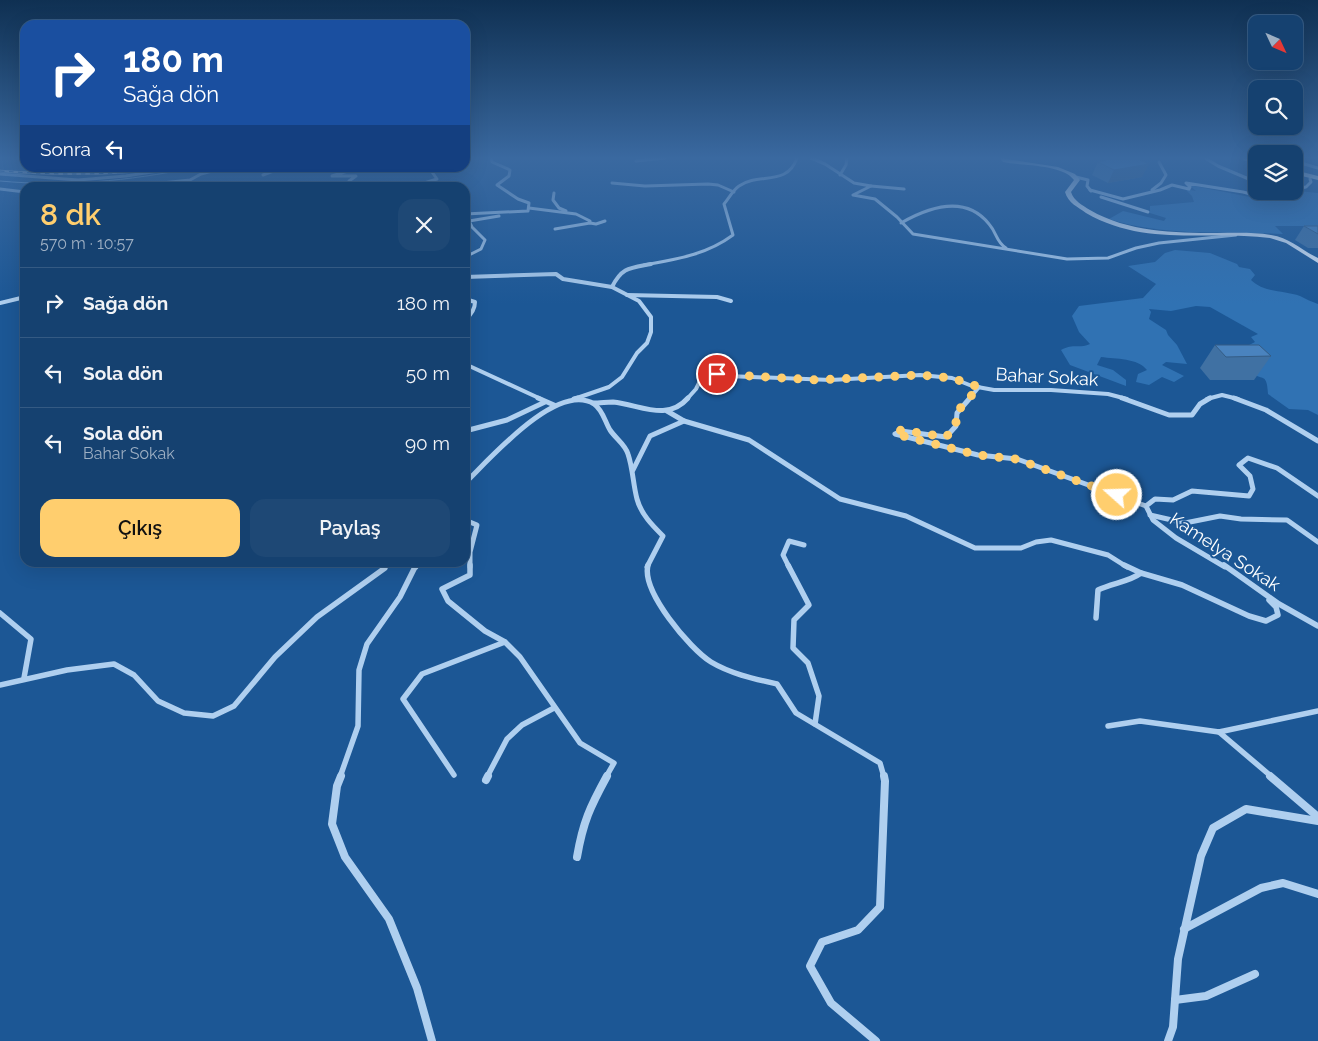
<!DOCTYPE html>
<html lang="tr">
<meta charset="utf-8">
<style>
:root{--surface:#154170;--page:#1e4875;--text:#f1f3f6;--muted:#9dafc3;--line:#345a83;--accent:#ffce6e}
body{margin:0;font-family:Raleway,sans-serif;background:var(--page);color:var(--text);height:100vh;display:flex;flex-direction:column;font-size:19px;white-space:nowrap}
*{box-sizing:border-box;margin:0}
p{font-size:16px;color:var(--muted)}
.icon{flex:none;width:28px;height:28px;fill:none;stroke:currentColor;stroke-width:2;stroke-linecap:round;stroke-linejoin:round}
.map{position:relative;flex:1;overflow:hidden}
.side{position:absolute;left:20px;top:182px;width:450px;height:385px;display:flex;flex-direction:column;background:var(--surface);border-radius:15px;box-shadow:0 5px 20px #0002,0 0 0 1px var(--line)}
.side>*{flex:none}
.hud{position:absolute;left:20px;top:20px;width:450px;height:152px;border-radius:15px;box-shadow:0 5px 20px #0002,0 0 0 1px var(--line);background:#1a4fa0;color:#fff;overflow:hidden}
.needle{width:32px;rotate:134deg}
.tools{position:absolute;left:1248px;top:15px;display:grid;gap:10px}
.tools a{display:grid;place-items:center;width:55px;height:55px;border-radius:10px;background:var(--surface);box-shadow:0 5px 20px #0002,0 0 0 1px var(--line);font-size:25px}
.pin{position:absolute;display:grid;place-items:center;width:42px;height:42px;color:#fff;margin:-21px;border:2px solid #fff;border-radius:50%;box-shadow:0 1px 5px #0007}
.me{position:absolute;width:55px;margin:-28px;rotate:290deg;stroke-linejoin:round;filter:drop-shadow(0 0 4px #0008)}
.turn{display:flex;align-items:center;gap:18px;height:105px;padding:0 20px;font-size:22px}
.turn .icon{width:65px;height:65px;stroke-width:2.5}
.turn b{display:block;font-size:35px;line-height:42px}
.then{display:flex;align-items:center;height:48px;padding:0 20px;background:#0003;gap:10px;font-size:19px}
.round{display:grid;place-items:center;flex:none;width:52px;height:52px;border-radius:15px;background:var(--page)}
.overview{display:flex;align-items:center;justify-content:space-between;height:85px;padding:0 20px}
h1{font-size:30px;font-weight:600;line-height:38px;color:var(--accent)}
.primary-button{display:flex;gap:10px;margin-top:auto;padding:10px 20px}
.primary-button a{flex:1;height:58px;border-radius:15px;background:var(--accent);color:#111;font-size:20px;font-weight:600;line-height:58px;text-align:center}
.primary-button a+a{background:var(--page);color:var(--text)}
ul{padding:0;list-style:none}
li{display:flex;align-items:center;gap:15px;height:70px;padding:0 20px;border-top:1px solid var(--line)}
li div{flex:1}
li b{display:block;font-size:19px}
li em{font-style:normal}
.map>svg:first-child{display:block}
.green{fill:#3072b3}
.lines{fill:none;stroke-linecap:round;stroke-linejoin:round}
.stream{stroke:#a2cbf1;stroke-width:1}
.street-far4{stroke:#afcfef;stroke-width:3}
.street-far3{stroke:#afcfef;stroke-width:4}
.street-far2{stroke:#afcfef;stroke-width:5}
.street-far1{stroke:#afcfef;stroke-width:5.5}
.street{stroke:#afcfef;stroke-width:8}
.secondary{fill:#ddebfb;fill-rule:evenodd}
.highway{fill:#fff;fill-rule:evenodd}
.rail-casing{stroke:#fff;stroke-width:2.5}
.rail{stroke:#1c5795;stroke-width:1;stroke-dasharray:4.5;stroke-linecap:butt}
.wall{fill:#4071a3}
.shaded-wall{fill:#345c85}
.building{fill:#4a83be;stroke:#345c85}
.route{stroke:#ffce6e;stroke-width:9;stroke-dasharray:0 16.2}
.labels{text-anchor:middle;stroke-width:4;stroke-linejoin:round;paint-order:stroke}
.street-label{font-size:18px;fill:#fff;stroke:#1c5795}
</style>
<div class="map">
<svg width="1318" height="1041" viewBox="0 0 1318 1041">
<rect width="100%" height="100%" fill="#1c5795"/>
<g class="green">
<path d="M1189 185 1265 200 1297 191 1318 193V226H1275L1283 234C1225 231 1165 237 1109 219L1123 211 1164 221 1166 218 1150 213V206L1194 202 1192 196 1185 189 1196 191Z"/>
<path d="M1175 250 1210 253 1237 264 1239 267 1250 269 1255 275 1251 280C1264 293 1284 290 1300 296 1306 299 1312 302 1318 304V415L1308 410 1289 409 1268 394C1267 370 1261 383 1251 371 1247 366 1245 354 1243 348L1255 342 1251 337 1258 334 1210 307 1196 306 1171 311 1149 309 1151 312 1149 319 1166 330 1168 335 1177 345 1187 364 1166 362 1162 365 1184 376 1174 382 1162 377 1149 385 1136 382 1138 374 1147 370C1138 358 1116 359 1101 357L1097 365 1113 370 1126 380V386L1070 365 1061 350C1074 343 1079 349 1090 344L1079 332 1072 316 1079 306 1143 298 1156 284 1128 266 1155 262 1165 253Z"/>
</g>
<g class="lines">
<path class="stream" d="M0 181C65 187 128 181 192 168"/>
<g class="street-far4">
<path d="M811 158 825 164 854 183 871 186 853 195 875 199 897 217 913 234 1067 259 1108 258 1136 248 1159 243 1236 235"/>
<path d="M1205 158 1218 166 1256 182"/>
<path d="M636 161 665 158"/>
<path d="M1294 161 1318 168"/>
<path d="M0 174 78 180 126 176 177 168"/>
<path d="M263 175 281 168"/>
<path d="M840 175 846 165 847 158"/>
<path d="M1076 177 1088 180 1087 186 1091 191"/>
<path d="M349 181 356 176H332L357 168"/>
<path d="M612 183 645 186 708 184 718 185 734 192"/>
<path d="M871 186 904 189"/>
<path d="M115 188 190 180 201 174 223 168"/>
<path d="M420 188 418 185 437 179 432 172V168"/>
<path d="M0 189 25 192"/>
<path d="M1294 189 1306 187 1311 182 1310 179"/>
<path d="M1090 190 1123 199 1160 190 1172 185 1189 189 1190 187 1186 183 1243 192 1266 198 1290 191"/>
<path d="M1152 190 1161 183 1166 175 1159 162"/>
<path d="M554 193 553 200 559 208 566 211"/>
<path d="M1101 197 1148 212"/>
<path d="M529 208 576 214 590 221V223L555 229"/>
<path d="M465 214 528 211 529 203 518 199 497 185 509 176 510 170 492 162 491 158"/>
<path d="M590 223 596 224 605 221"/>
<path d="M901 223C929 207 965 194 989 224 997 233 996 242 1006 248"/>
<path d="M465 257 481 249 485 240 472 227 469 221 499 216"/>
<path d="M644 265C677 259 706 255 733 235L724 204C729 198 733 190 739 186 759 172 787 187 797 158"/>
</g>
<g class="street-far3">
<path d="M465 277 556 274 563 279 612 287"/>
<path d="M627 295 717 297 731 301"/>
<path d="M465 299 475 302C475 310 471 315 465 320"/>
<path d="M0 303 25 297"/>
<path d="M465 364 541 399"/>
<path d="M574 399 609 387 622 377 637 353 647 343 651 332V317L639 301 612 287C622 267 630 268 651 264"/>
<path d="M687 399 696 389 703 375 831 380 920 375 952 378 972 386 994 390H1051L1108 394 1127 399"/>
<path d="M969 399 979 387"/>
<path d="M1207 399 1222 395 1238 399"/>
</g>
<g class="street-far2">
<path d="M538 398 554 405"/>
<path d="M970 398 957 413 956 426 946 437 901 431 895 434 978 455 1017 459 1146 506"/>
<path d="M1122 398 1169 415H1192L1200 404 1210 398"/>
<path d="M1234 398 1266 410 1318 441"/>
<path d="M574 399 578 398"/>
<path d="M593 403C600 403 607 402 613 402 641 405 667 422 688 398"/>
<path d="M667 411 684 421"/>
<path d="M465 431 507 420 545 402"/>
<path d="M633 470 650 436 684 421 749 440 840 499 906 516 975 548H1021L1036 542 1051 540 1108 555 1127 567"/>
<path d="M465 483C489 460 557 381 594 404 603 410 605 422 610 430 616 439 625 444 628 454 633 469 633 484 637 499 641 514 652 525 663 536L647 567"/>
<path d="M1150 515 1185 523 1220 516 1241 519 1287 520 1318 542"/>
<path d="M465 520 477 525 470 552V567"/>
<path d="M385 567 386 562"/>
<path d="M416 567 418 562"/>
<path d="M789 567 783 555 789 541 804 545"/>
<path d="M1225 567 1176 538 1153 520 1146 506 1155 499 1173 500 1192 491 1249 496 1253 489 1250 476 1239 465 1248 458 1277 468 1318 496"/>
</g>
<g class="street-far1">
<path d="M470 565V575L442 589 448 601 485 631 505 642 520 657 580 743 614 763 606 777"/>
<path d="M648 565C641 591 690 649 711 662 731 674 755 679 777 684L796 713 880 763 884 777"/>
<path d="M788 565 809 605 794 620 793 648 808 663 819 696 815 724"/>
<path d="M1124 565 1141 573"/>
<path d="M1224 565 1279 604 1318 626"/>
<path d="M0 613 31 639 24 678"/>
<path d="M1096 618 1098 590C1112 583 1129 582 1141 573L1182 585 1249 616 1266 621 1278 615 1276 607 1269 600"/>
<path d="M0 685 67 670 114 664 134 675 158 701 184 713 213 716 234 706 275 657 317 617 385 568V565"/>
<path d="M1108 726 1140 721 1219 732 1318 711"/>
<path d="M1219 732 1272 777"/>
<path d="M454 775 403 699 422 674 505 642"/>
<path d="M340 777 358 726 359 670 367 644 400 597 416 565"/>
<path d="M487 777 507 739 522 725 554 708"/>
</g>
<g class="street">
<path d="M341 776 337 786 332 824 345 857 389 919 417 988 432 1041"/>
<path d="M1270 776 1318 817"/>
<path d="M486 780 488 776"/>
<path d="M577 857C583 822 590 807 607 776"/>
<path d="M1184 929 1261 888 1283 883 1318 894"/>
<path d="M1175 1000 1206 996 1255 974"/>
<path d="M876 1041 831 1003 810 966 822 942 858 930 880 907 885 781 884 776"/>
<path d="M1168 1041 1173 1027 1178 959 1201 856 1213 828 1246 809 1318 821"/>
</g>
<path class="secondary" d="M1000 158 1058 167 1075 174 1080 180 1071 192C1074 201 1082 205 1090 210 1128 232 1174 233 1217 233 1235 233 1253 232 1271 235 1290 238 1301 250 1318 258V263L1286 243 1270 238C1208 230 1144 247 1086 213 1078 207 1068 203 1065 192L1074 180C1062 164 1022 166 1003 162Z"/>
<g class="highway">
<path d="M1242 158 1256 159V164L1243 160Z"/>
<path d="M1294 170 1318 176V180L1294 174Z"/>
</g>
<g class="rail-casing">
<g id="rail">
<path d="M60 169 80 168"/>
<path d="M0 171C56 175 109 176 165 168"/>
</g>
</g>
<use href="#rail" class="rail"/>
</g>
<g class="wall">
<path d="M1098 162 1142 177 1108 183 1092 175Z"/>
<path d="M1304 226H1318V248H1308L1295 240Z"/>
<path d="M1215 345 1271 356 1254 380H1210L1200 368Z"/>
</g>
<path class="shaded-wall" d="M1149 164 1142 177 1108 183 1114 170Z"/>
<g class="building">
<path d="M1115 158H1135L1149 164 1114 170 1098 162Z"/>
<path d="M1304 226H1318V234Z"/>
<path d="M1215 345H1259L1271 356 1226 357Z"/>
</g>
<linearGradient id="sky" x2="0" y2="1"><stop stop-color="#0f3052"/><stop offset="0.52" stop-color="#3a69a0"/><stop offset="1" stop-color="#3a69a0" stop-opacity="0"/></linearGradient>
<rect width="1318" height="304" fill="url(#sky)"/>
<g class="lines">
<path class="route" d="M717 374 817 380 920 375 952 378 979 387 956 413V426L946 437 901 430 895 434 978 455 1016 459 1117 495"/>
</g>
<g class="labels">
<g class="street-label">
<text transform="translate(1047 377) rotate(3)" y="6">Bahar Sokak</text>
<text transform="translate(1225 552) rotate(33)" y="6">Kamelya Sokak</text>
</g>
</g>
</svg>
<div class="tools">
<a><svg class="needle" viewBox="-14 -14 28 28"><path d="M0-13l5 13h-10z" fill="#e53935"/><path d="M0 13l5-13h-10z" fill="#9dafc3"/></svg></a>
<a><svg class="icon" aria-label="search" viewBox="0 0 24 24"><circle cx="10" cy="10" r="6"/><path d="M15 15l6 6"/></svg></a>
<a><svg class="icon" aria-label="layers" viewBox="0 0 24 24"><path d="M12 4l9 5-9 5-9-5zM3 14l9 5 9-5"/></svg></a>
</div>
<div class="pin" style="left:717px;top:374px;background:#d93025"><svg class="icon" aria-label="arrive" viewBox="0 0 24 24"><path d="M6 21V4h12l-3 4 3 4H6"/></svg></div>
<svg class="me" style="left:1117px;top:495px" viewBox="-20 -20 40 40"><circle r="17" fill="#ffce6e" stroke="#fff" stroke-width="3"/><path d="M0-11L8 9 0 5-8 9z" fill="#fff"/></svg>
<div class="hud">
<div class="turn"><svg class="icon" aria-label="right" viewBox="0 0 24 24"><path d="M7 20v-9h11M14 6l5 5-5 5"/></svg><div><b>180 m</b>Sağa dön</div></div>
<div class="then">Sonra<svg class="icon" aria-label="left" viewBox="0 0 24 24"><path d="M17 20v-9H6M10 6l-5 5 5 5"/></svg></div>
</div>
<section class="side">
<div class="overview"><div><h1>8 dk</h1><p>570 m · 10:57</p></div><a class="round"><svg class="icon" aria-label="close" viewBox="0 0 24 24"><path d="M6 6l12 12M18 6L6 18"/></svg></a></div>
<ul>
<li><svg class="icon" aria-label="right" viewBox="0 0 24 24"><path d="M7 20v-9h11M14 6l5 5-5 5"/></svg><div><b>Sağa dön</b></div><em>180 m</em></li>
<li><svg class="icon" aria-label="left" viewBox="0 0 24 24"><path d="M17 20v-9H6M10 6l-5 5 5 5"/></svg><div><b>Sola dön</b></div><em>50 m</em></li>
<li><svg class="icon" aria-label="left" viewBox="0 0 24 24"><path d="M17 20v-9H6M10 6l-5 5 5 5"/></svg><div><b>Sola dön</b><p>Bahar Sokak</p></div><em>90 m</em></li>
</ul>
<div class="primary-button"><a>Çıkış</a><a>Paylaş</a></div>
</section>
</div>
